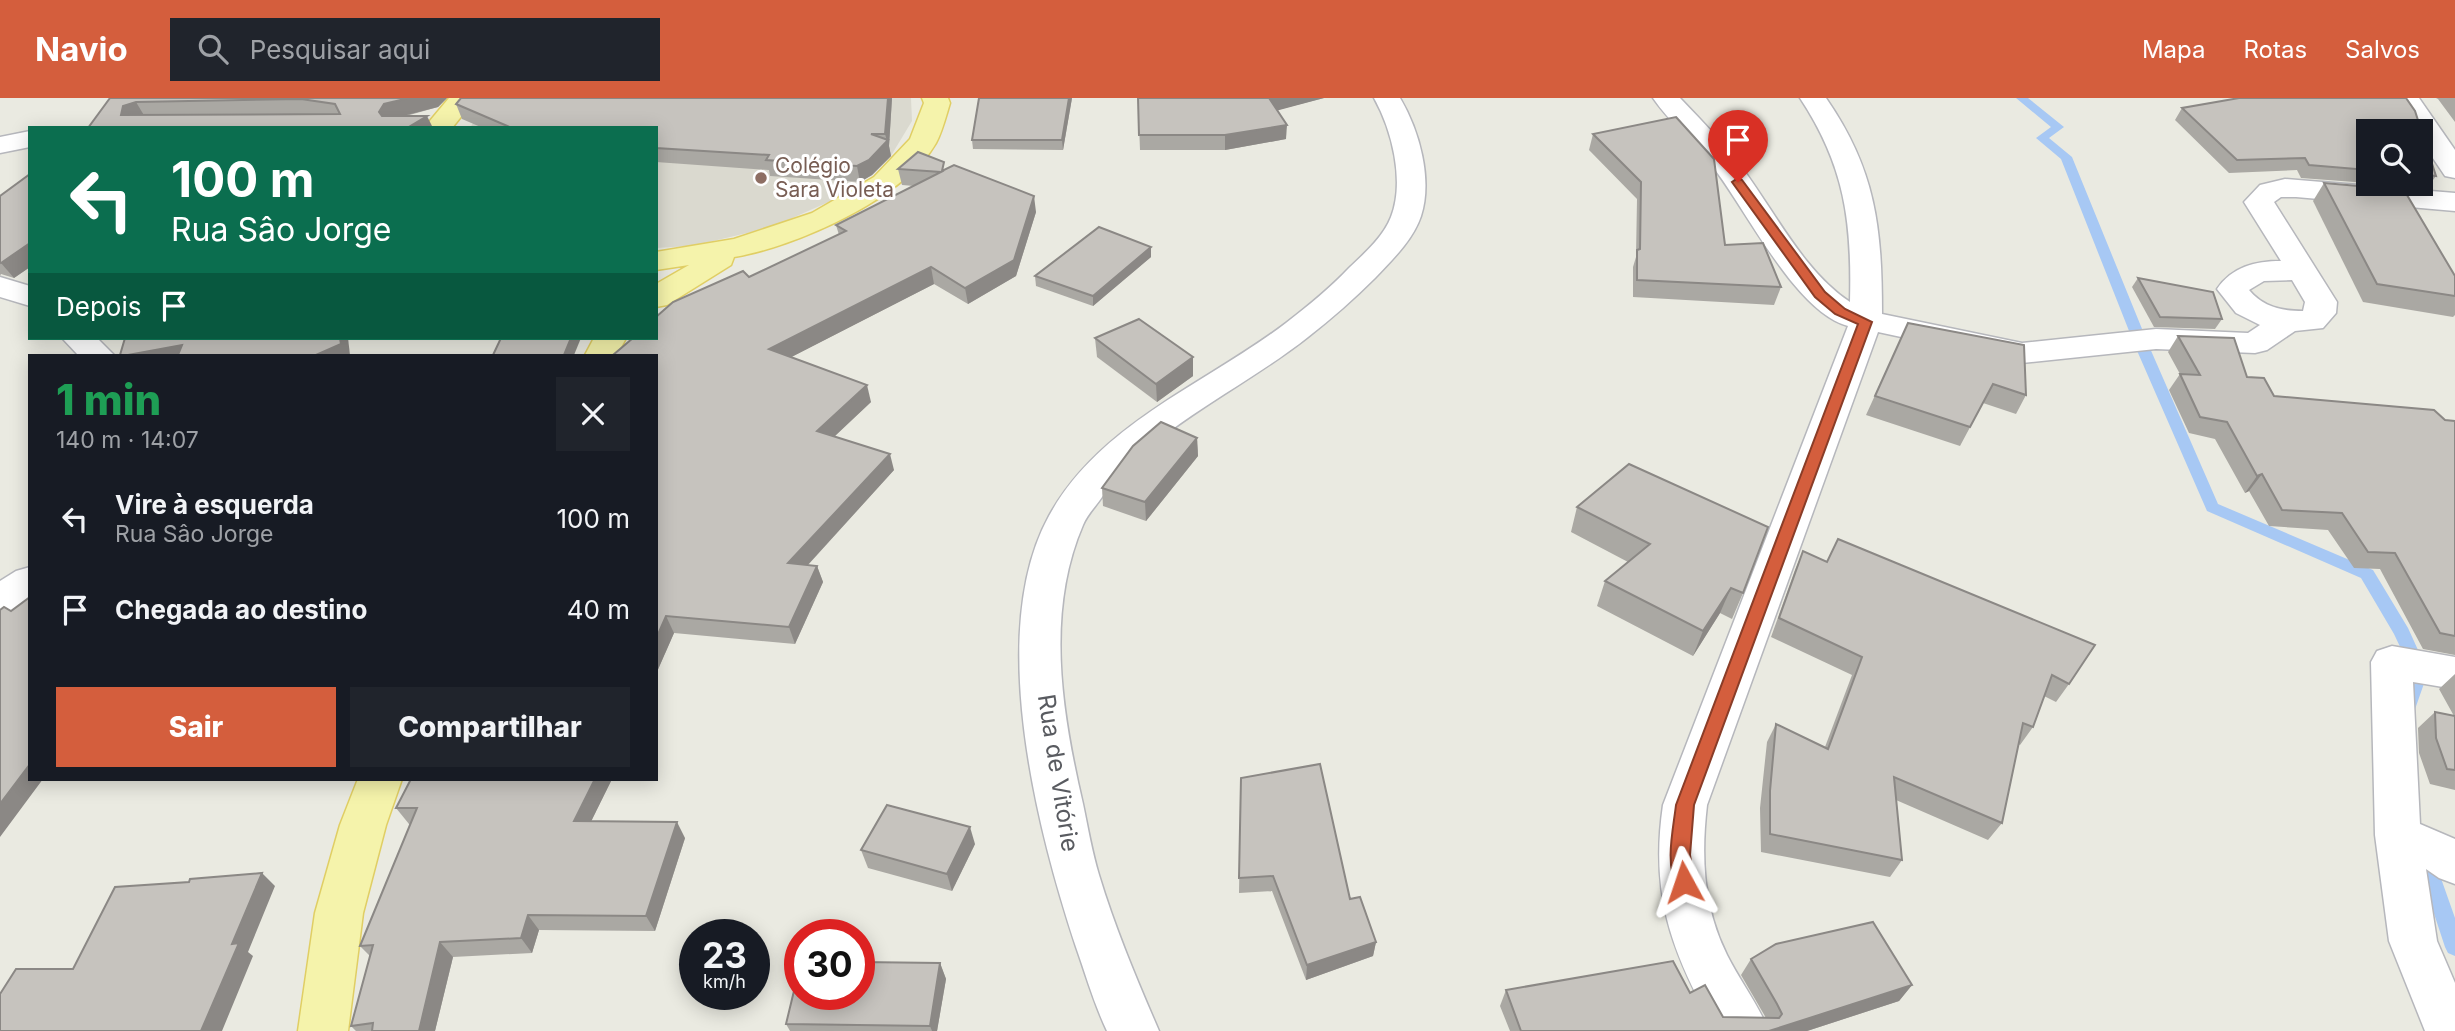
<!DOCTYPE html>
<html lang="pt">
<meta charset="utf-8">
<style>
:root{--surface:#171b24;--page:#20242c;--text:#f1f3f6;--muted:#9ea1a6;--accent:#d45e3d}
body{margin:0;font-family:Inter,sans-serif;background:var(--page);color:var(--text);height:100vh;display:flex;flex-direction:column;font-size:26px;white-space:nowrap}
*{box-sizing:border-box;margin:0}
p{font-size:23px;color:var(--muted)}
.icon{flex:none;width:38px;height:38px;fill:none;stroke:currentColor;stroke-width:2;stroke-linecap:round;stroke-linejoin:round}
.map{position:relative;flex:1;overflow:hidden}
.drawer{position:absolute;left:28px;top:256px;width:630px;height:427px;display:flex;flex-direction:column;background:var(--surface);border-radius:0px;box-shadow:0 4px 18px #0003}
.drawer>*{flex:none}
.guide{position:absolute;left:28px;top:28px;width:630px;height:214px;border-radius:0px;box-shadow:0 4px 18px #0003;background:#0b6e4f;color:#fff;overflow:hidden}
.fabs{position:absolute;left:2356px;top:21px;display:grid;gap:14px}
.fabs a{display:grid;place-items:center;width:77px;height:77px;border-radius:0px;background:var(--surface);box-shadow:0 4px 18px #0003;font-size:35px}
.speed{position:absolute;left:679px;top:821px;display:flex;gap:14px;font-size:35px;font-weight:700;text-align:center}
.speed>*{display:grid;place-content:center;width:91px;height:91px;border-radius:50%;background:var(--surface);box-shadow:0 4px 18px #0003;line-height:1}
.speed small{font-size:18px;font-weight:400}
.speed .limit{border:10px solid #d22;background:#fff;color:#111}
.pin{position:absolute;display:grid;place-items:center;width:60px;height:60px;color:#fff;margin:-72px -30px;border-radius:50% 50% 50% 0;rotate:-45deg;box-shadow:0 0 7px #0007}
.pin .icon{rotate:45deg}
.me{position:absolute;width:77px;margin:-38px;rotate:355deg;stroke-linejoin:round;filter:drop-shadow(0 0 5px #0008)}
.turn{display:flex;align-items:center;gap:24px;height:147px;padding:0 28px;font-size:32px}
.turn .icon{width:91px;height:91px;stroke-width:2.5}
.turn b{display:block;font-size:49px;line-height:60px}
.then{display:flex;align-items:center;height:66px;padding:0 28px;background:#0003;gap:14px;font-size:26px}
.round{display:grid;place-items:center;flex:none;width:74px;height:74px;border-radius:0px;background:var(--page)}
.overview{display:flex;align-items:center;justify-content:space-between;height:119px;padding:0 28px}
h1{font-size:42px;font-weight:800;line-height:52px;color:#1e9e55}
.button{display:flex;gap:14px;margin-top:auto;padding:14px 28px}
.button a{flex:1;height:80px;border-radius:0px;background:var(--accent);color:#fff;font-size:28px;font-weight:800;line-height:80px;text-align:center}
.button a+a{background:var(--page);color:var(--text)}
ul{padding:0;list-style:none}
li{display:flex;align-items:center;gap:21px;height:91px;padding:0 28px}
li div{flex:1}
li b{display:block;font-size:26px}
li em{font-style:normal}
header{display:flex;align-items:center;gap:42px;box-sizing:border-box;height:98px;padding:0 35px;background:var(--accent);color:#fff}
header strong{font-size:33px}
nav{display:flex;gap:38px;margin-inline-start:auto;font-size:24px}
.search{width:490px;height:63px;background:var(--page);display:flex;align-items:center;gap:18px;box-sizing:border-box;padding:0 24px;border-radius:0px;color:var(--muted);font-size:26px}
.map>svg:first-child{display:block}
.education{fill:#dad9cf}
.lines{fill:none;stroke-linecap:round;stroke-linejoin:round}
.stream{fill:#a7c8f4;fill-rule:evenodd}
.minor-casing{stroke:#b6b7bc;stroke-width:3}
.major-casing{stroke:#e0ce64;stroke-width:3}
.minor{fill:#fff;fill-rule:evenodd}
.major{fill:#f5f3ab;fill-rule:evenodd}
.wall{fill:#aaa8a3}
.shaded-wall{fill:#8b8885}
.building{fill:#c6c3be;stroke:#8b8885;stroke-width:2;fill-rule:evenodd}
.route{fill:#d45e3d;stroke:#8a3d28;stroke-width:2}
.education-dot{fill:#8d6e63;stroke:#fff;stroke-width:2.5}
.labels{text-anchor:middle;stroke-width:6;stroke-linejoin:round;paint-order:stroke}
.far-education-label{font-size:21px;fill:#785e54;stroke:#fff;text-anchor:start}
.street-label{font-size:24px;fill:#595b60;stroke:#fff}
</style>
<header>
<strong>Navio</strong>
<div class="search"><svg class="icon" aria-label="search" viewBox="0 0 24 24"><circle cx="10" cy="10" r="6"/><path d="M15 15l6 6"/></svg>Pesquisar aqui</div>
<nav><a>Mapa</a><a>Rotas</a><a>Salvos</a></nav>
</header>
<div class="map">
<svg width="2455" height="933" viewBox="0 0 2455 933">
<rect width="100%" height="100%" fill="#eaeae1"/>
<path class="education" d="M498 0H911L912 23 889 61 842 98 772 129 692 148 656 150V30H470L481 12Z"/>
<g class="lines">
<g class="stream">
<path d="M2016 0H2028L2064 29 2049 40 2072 59 2149 248 2218 406 2373 472 2408 530 2428 574 2413 617 2407 619 2401 617 2398 612 2412 574 2394 536 2361 480 2207 413 2135 248 2061 61 2036 40 2051 29Z"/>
<path d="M2422 744 2429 746 2431 752 2455 820V858L2448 855 2445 849 2413 752 2415 746Z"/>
</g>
<g class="minor-casing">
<g id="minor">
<path d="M1374 0H1400C1419 32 1433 81 1421 118 1413 142 1392 162 1375 180 1354 201 1331 221 1308 239 1240 293 1154 328 1102 399 1096 408 1087 417 1083 427 1045 515 1062 616 1083 706 1088 730 1092 754 1099 777 1115 830 1137 882 1159 933H1107C1094 906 1086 877 1076 849 1037 731 986 533 1049 418 1100 325 1206 286 1286 225 1308 208 1330 190 1349 170 1365 155 1383 139 1391 119 1405 83 1392 32 1374 0Z"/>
<path d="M1653 0H1680C1704 25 1728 50 1748 78 1778 120 1806 175 1850 204 1852 124 1845 68 1800 0H1826C1876 72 1882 130 1882 216L2022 245 2156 231 2248 235 2260 227 2236 215 2217 191C2232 169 2255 163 2281 163L2244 104 2260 87 2285 81 2455 95V113L2296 99H2281L2274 104 2337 204 2336 215 2323 230 2295 233 2267 252 2255 255 2156 251 2022 265 1878 234 1707 707C1701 758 1703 809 1727 857 1740 883 1758 906 1769 933H1715L1714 930C1671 853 1650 796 1663 707L1848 228C1796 215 1746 111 1713 69 1695 45 1670 25 1653 0ZM2292 182 2305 204 2303 213C2282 213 2263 209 2249 192L2264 183Z"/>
<path d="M2393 0H2419L2455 52V80L2445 78 2420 41V33H2415Z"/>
<path d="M30 33V49L0 55V39Z"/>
<path d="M0 179 30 188V208L0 199Z"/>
<path d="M62 240H97L114 257H78Z"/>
<path d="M30 469V503L14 513 0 518V483L16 473Z"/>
<path d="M2392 548 2455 559V591L2413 584 2420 726 2455 741V786L2439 780 2426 771 2437 843 2455 885V933H2425L2389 843 2375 737 2371 564 2377 553Z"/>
</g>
</g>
<g class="major-casing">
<g id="major">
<path d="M449 0H476L452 30H424Z"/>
<path d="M922 0H948L950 5C946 18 942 34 936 45 904 101 795 149 734 159L731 167 667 207 656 209V186L689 167 656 172V154L734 141 812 115 874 79 910 41 924 5Z"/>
<path d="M594 240H626L617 257H585Z"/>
<path d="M358 681H402L386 727 363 815 348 933H298L315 815 340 727Z"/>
</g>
</g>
<use href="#minor" class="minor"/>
<use href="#major" class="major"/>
</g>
<g class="wall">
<path d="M110 0H447L438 9 406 18 88 30Z"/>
<path d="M461 0H892L889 48 891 58 872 77 860 84 770 78 769 72 656 64V30H483L462 21 456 6Z"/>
<path d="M1072 0 1063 52 973 51 972 42Z"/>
<path d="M1138 0H1324L1277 12 1286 41 1225 52H1140Z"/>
<path d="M2239 0H2406L2415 13 2436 78 2427 90 2375 86H2420V33H2368V85L2301 80 2297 72 2229 75 2175 22 2182 10Z"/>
<path d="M2436 0H2455V24L2438 1Z"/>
<path d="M1593 36 1725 147 1781 189 1774 207 1633 199V169L1636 159 1637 101 1589 52Z"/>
<path d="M898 71H946L1036 114 1016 178 968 206 934 186 791 259 871 304 834 339 894 372 808 467 817 468 823 484 795 546 674 535 656 576 673 204 749 179 839 137 836 127 914 88 902 87Z"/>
<path d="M30 76V169L14 180 1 176 0 178V98Z"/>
<path d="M2324 85 2455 178V217L2453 219 2363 204 2313 103Z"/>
<path d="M1151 149V159L1093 208 1036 188 1035 178Z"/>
<path d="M2138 180 2222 221 2215 231 2154 229 2132 189Z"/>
<path d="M1908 225 2026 297 2016 316 1983 305 1960 348 1866 317Z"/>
<path d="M2178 238 2247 279 2274 298 2455 323V557L2423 551 2380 471 2354 470 2328 432 2269 428 2249 393 2245 395 2215 341 2189 335 2169 292 2180 276 2168 254Z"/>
<path d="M1095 240 1193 278 1157 304 1097 259Z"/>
<path d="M1197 340 1198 358 1146 423 1103 408 1102 390Z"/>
<path d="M1629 366 1743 495 1732 521 1720 515 1693 558 1597 508 1605 483 1628 464 1571 434 1577 409Z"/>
<path d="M1803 453 2069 586 2056 604 2044 598 2033 629 2020 647 2018 646 2002 725 1988 742 1896 702 1902 762 1890 779 1761 754 1760 710 1767 644 1776 626 1825 649 1852 577 1771 539 1795 472Z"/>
<path d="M2455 576V692L2430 686 2419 655 2418 630 2435 614 2454 618 2439 591Z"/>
<path d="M1241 680 1350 801 1376 844 1373 858 1306 882 1272 793 1239 795Z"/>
<path d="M411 681H612L591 723 685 740 655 833 539 832 532 855 453 859 435 933H356L351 928 370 858 360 848 410 726H409L396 710Z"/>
<path d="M975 746 952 793 868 770 861 752Z"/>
<path d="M1751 861 1912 887 1899 903 1807 933H1510L1500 908 1506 892 1690 895 1723 919 1766 920 1741 877Z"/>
<path d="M940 865 946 881 937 933H790L786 926Z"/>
</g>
<g class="shaded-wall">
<path d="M409 0H447L438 9 391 21 387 29 379 14 384 6Z"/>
<path d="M888 0H892L889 48 891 58 872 77 860 84 857 68 887 43 885 36Z"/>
<path d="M1069 0H1072L1063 52 1062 42Z"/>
<path d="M1269 0H1324L1268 15Z"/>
<path d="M136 4 145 19 121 17 123 8Z"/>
<path d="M427 18 433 30H407Z"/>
<path d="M1287 27 1286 41 1225 52V37Z"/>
<path d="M1034 98 1036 114 1016 178 968 206 965 190Z"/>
<path d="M30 145V169L14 180 1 165Z"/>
<path d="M1151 149V159L1093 208V198Z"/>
<path d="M931 169 934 186 774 268 769 251Z"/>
<path d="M340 240H348L350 257H316Z"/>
<path d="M571 240H581L574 257H564Z"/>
<path d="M182 247 189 257H128Z"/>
<path d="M1193 259V278L1157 304 1156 286Z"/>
<path d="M867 287 871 304 822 350 817 333Z"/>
<path d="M1197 340 1198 358 1146 423 1145 404Z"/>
<path d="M890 356 894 372 794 482 788 465Z"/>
<path d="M2262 376 2249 393 2245 395 2257 378Z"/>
<path d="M817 468 823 484 795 546 789 529Z"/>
<path d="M1731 490 1720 515 1693 558 1703 533Z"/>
<path d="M666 518 674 535 656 576V541Z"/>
<path d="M30 666V681H43L0 739V706Z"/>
<path d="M595 681H612L584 738 574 723Z"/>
<path d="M677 724 685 740 655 833 646 818Z"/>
<path d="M970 729 975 746 952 793 947 776Z"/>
<path d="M262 775 275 788 248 854 253 858 222 933H201L232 846Z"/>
<path d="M528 817 539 832 532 855 521 840Z"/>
<path d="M440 844 453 859 435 933H419Z"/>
<path d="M1376 844 1373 858 1306 882 1307 867Z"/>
<path d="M940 865 946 881 937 933H932L930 928Z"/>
<path d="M1912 887 1899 903 1807 933H1769Z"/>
</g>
<g class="building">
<path d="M110 0H409L384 6 379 14 382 18H427L407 30H88ZM301 1 335 6 340 16 121 17 123 8 136 4Z"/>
<path d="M461 0H888L885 36H871L888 42 869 62 857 68 766 62 769 57 656 50V30H512L456 6Z"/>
<path d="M979 0H1069L1062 42H972Z"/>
<path d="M1138 0H1269L1287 27 1225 37H1139Z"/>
<path d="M2239 0H2406L2415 13 2436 78 2420 76V33H2368V72L2309 67 2305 60 2237 62 2182 10Z"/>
<path d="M1676 19 1714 61 1725 147 1763 145 1781 189 1637 182V152L1640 151 1641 84 1593 36Z"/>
<path d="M918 54 944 64 942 73 954 67 1034 98 1014 162 965 190 931 169 769 251 867 287 817 333 890 356 788 465 817 468 789 529 666 518 656 541V257H613L633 240H656V219L673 204 743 173 749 179 846 133 836 127 941 74 898 71Z"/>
<path d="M30 76V145L1 165 0 164V98Z"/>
<path d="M2324 85 2404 92 2455 178V198L2377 186Z"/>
<path d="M1099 129 1151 149 1093 198 1035 178Z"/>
<path d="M2138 180 2213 194 2222 221 2160 219Z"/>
<path d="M1139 221 1193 259 1156 286 1095 240Z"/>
<path d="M1908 225 2024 247 2026 297 1993 286 1970 329 1875 298Z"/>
<path d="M2178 238 2234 240 2247 279 2264 280 2274 298 2434 312 2445 322 2455 323V538L2440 535 2395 455 2368 454 2342 415 2282 412 2262 376 2257 378 2227 324 2200 319 2180 276 2200 277Z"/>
<path d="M125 240H340L341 246 316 257H178L182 247 128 257H120Z"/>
<path d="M501 240H571L564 257H493Z"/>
<path d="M1161 324 1197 340 1145 404 1102 390 1133 348Z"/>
<path d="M1629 366 1768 429 1743 495 1731 490 1703 533 1605 483 1650 446 1577 409Z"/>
<path d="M1838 441 2095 547 2069 586 2052 577 2033 629 2023 625 2002 725 1894 679 1902 762 1770 736V693L1776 626 1828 651 1862 559 1779 520 1803 453 1827 464Z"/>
<path d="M30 499V666L0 706V512L4 509 11 513Z"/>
<path d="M2435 614 2455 618V672L2447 671 2436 640Z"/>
<path d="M1320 666 1350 801 1360 799 1376 844 1307 867 1273 778 1239 780 1241 680Z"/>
<path d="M411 681H595L574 723 677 724 646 818 528 817 521 840 440 844 419 933H372L373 925 351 928 373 847 360 848 417 710H396Z"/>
<path d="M887 707 970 729 947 776 861 752Z"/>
<path d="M262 775 232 846 239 845 201 933H0V896L16 871H73L115 789 189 784 190 781Z"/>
<path d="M1873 824 1912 887 1769 933H1521L1506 892 1673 863 1690 895 1705 887 1723 919 1779 920 1782 916 1777 906 1751 861 1776 846Z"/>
<path d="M859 864 940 865 930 928 786 926 800 868V896H859Z"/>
</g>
<path class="route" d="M1738 80 1742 82 1825 194 1845 211 1872 224 1694 707 1690 757 1694 784 1691 790 1684 792 1677 790C1665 765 1673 733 1676 707L1858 226 1835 216 1815 199 1732 84Z"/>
<circle class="education-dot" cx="761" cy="80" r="7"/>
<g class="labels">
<g class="far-education-label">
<text x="775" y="75">Colégio<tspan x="775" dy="24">Sara Violeta</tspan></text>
</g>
<g class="street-label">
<text transform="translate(1058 675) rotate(81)" y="8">Rua de Vitórie</text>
</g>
</g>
</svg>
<div class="fabs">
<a><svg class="icon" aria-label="search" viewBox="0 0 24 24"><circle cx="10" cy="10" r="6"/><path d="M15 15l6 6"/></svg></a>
</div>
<div class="speed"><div>23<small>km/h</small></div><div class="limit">30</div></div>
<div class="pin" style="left:1738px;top:84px;background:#d93025"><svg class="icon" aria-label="arrive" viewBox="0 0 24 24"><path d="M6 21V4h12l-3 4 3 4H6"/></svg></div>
<svg class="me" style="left:1684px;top:784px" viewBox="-20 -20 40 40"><path d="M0-17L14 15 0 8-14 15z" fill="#d45e3d" stroke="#fff" stroke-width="4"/></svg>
<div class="guide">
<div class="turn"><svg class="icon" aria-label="left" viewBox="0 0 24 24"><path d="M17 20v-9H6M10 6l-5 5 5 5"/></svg><div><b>100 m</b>Rua Sâo Jorge</div></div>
<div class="then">Depois<svg class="icon" aria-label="arrive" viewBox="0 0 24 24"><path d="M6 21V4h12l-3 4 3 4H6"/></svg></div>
</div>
<section class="drawer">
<div class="overview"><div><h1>1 min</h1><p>140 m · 14:07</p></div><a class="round"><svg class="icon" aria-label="close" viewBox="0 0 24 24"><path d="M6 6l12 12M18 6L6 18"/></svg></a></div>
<ul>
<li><svg class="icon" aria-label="left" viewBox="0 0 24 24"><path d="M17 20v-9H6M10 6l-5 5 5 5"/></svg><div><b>Vire à esquerda</b><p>Rua Sâo Jorge</p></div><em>100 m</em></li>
<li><svg class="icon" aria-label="arrive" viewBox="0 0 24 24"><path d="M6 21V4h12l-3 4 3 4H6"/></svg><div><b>Chegada ao destino</b></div><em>40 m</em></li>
</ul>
<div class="button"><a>Sair</a><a>Compartilhar</a></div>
</section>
</div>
